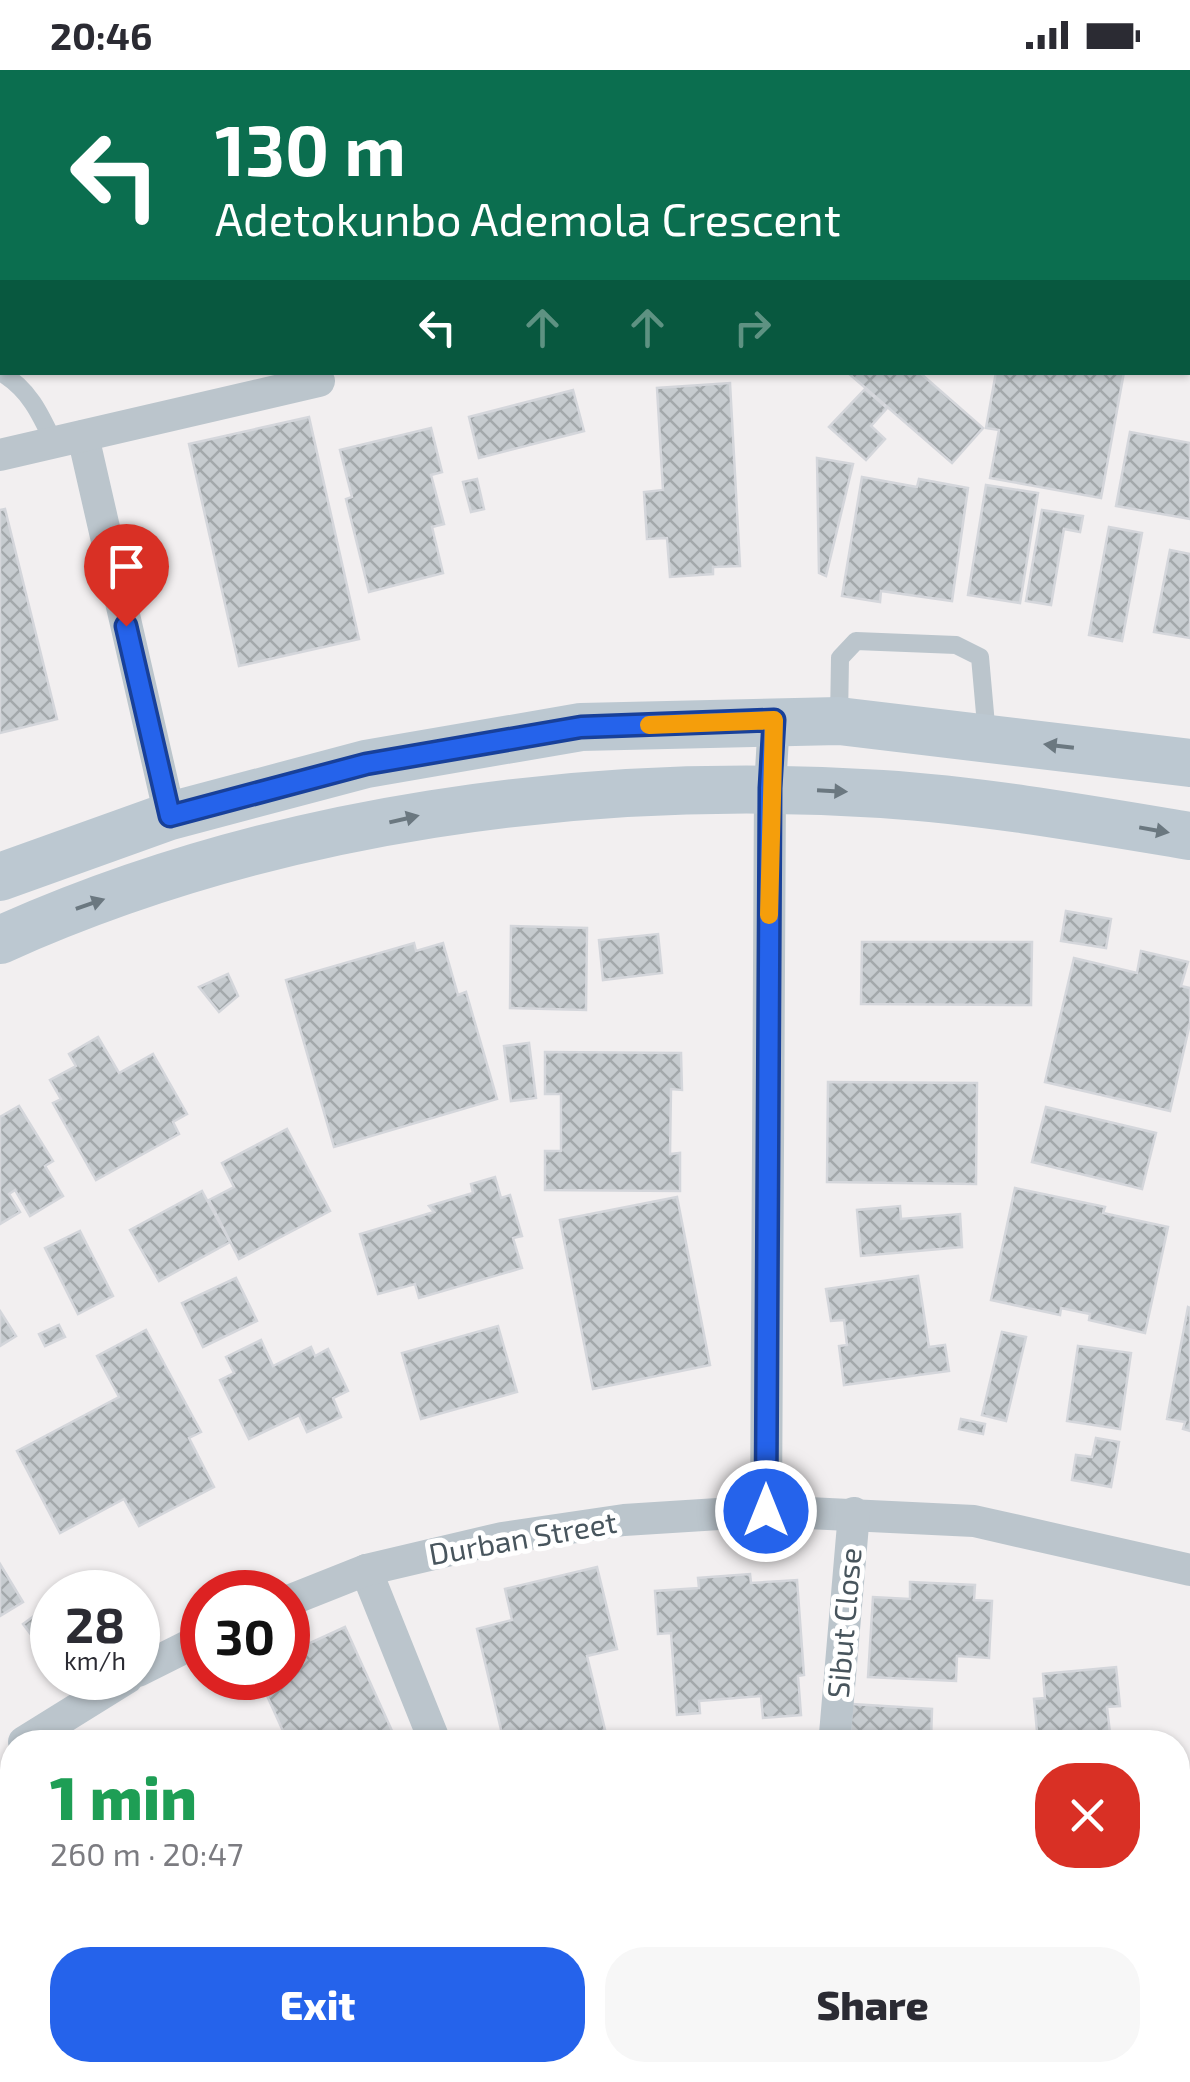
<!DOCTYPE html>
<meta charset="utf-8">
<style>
:root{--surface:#fff;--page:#f7f7f7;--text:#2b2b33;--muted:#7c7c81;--accent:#2563eb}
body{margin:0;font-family:"Exo 2",sans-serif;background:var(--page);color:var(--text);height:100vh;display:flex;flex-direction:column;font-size:38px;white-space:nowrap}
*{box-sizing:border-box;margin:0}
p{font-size:32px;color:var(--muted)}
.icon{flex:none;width:55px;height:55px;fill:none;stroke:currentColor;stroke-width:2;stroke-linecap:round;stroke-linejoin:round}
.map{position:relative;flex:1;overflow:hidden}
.details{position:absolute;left:0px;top:1660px;width:1190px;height:352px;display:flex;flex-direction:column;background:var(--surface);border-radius:40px 40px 0 0;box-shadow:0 2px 8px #0004}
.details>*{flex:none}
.top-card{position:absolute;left:0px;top:0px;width:1190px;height:305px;box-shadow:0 2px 8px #0004;background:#0b6e4f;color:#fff;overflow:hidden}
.speed{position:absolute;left:30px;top:1500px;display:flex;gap:20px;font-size:50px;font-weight:700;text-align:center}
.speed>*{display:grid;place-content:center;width:130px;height:130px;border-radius:50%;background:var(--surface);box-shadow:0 2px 8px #0004;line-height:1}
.speed small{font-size:25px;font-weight:400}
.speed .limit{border:15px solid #d22;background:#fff;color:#111}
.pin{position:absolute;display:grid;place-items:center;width:85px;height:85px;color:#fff;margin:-102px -42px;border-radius:50% 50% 50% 0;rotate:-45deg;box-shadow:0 0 10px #0007}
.pin .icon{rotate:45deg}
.me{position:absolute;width:110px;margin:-55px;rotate:0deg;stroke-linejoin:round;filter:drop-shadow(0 0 8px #0008)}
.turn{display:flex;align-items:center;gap:35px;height:210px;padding:0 50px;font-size:45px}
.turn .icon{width:130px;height:130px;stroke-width:2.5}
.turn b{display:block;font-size:70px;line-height:85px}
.lanes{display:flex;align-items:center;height:95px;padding:0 50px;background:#0003;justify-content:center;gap:50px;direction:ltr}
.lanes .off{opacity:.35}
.round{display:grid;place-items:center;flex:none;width:105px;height:105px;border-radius:40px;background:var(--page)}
.head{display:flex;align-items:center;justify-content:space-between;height:170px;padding:0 50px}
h1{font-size:60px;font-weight:800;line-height:75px;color:#1e9e55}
.action{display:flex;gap:20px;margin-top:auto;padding:20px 50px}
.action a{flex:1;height:115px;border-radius:40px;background:var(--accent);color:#fff;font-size:40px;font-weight:800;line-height:115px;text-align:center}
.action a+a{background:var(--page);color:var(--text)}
.status{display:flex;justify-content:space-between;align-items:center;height:70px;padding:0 50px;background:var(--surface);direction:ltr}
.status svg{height:28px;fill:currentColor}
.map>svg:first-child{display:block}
.building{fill:url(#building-cross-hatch);stroke:#d4d6db;stroke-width:2.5}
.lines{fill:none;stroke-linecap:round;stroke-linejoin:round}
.service{stroke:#bbc5cc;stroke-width:18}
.minor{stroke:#bbc5cc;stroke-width:32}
.secondary{stroke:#bcc8d1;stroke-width:48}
.oneway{fill:#6b7880}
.route-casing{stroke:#184099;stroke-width:25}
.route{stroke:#2563eb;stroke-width:18}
.slow{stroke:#f59e0b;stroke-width:18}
.labels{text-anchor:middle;stroke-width:10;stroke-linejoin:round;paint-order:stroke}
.street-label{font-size:30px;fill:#48555d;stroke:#fff}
</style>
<div class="status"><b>20:46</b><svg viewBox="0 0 49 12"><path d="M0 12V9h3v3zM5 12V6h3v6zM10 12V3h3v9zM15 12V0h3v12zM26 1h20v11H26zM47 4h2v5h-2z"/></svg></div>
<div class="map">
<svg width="1190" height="2012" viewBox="0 0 1190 2012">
<defs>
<pattern id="building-cross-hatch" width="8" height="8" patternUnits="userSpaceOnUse" patternTransform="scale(2.5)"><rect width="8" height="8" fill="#c6cbcf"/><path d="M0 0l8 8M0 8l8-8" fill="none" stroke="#a3a8ab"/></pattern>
</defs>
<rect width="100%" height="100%" fill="#f2eff0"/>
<g class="building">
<path d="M86 0H243V2H87Z"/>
<rect x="273" y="0" width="75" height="2"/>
<rect x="456" y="0" width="100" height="2"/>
<rect x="633" y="0" width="141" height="2"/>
<path d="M1175 0H1190V27H1188V2Z"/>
<path d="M0 194H2L0 267Z"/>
<path d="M847 302H919L983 358 952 393Z"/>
<path d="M996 302H1124L1101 428 990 408 999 360 986 358Z"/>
<path d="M730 313 740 496 713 497V504L670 507 667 468 647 469 644 422 663 420 657 318Z"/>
<path d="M865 319 887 338 871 356 885 369 866 390 829 357Z"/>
<path d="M573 320 584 361 479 388 469 347Z"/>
<path d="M309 347 359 569 239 596 189 374Z"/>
<path d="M431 358 442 402 431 405 444 454 432 457 443 503 369 522 346 429 352 427 340 380Z"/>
<path d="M1130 362 1190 373V449L1116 436Z"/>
<path d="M817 388 853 394 826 506 819 503Z"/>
<path d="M862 407 917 417 919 409 968 418 952 531 881 521 880 532 842 526Z"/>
<path d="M477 409 484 439 471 442 463 412Z"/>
<path d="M986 415 1038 423 1020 533 968 525Z"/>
<path d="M5 439 57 649 0 663V440Z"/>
<path d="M1042 440 1083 446 1080 462 1064 459 1051 535 1026 531Z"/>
<path d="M1109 457 1142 463 1122 571 1089 565Z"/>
<path d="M1170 480 1190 484V568L1154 562Z"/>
<path d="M1066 841 1111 849 1106 878 1061 871Z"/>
<path d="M511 856 587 858 586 940 510 938Z"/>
<path d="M658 864 662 903 603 910 599 870Z"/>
<path d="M862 872H1032L1031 935 861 934Z"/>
<path d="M414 873 416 881 443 873 458 925 466 922 497 1029 334 1077 286 910Z"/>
<path d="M1141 881 1188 892 1181 916 1190 918V953L1170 1041 1045 1012 1074 888 1137 903Z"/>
<path d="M228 904 238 926 219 942 199 917Z"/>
<path d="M98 967 119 1003 153 984 187 1044 173 1052 179 1064 96 1110 53 1033 61 1029 50 1010 76 996 69 984Z"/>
<path d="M529 973 536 1028 511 1031 504 976Z"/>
<path d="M545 982 681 983 682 1020 671 1019 670 1084 680 1083V1121L545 1120V1081H561V1024H545Z"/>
<path d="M828 1012 977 1013 976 1114 827 1112Z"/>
<path d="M19 1036 53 1091 45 1096 63 1126 30 1146 15 1120 9 1124 20 1142 0 1154V1047Z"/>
<path d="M1046 1037 1156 1063 1142 1119 1032 1092Z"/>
<path d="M287 1059 330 1141 239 1189 209 1130 234 1117 222 1093Z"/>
<path d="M495 1107 501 1128 510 1125 522 1166 513 1168 522 1198 419 1228 415 1214 378 1224 360 1164 434 1142 429 1136 473 1123 471 1114Z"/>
<path d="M1015 1118 1105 1137 1103 1143 1168 1157 1145 1263 1089 1250 1090 1244 1061 1238 1060 1245 991 1230Z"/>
<path d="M202 1121 230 1172 159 1211 130 1160Z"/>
<path d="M677 1127 710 1295 593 1319 560 1150Z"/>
<path d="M900 1136 901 1149 960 1144 962 1177 861 1186 857 1140Z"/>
<path d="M80 1161 113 1226 78 1244 45 1178Z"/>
<path d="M918 1206 929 1277 945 1275 949 1301 844 1315 839 1276 847 1275 844 1250 831 1251 826 1219Z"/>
<path d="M236 1208 257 1251 203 1277 182 1233Z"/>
<path d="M1188 1237 1190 1238V1361L1183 1359 1185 1352 1167 1349Z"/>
<path d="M0 1241 16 1266 0 1276Z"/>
<path d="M59 1255 65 1267 45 1276 39 1264Z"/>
<path d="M498 1256 517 1322 421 1349 402 1283Z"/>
<path d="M146 1260 201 1362 189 1368 214 1417 139 1456 124 1429 60 1463 17 1381 119 1327 97 1286Z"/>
<path d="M1002 1262 1026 1267 1006 1351 982 1345Z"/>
<path d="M261 1270 273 1296 311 1277 315 1286 328 1279 348 1321 333 1328 341 1347 307 1362 299 1345 249 1369 220 1310 234 1303 226 1287Z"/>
<path d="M1078 1276 1131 1283 1120 1359 1067 1351Z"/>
<path d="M961 1349 985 1354 983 1364 959 1359Z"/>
<path d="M1096 1368 1119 1372 1111 1417 1072 1410 1076 1385 1092 1387Z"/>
<path d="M0 1494 23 1532 0 1546Z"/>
<path d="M597 1497 617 1579 587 1586 608 1672H504L477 1559 512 1550 505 1519Z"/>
<path d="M750 1504 751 1513 797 1510 804 1605 798 1606 801 1645 763 1648 761 1626 699 1631 700 1643 677 1645 671 1563 658 1564 655 1521 699 1518 698 1508Z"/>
<path d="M910 1512 975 1515 974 1530 992 1531 989 1588 957 1586 956 1611 868 1607 873 1527 910 1529Z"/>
<path d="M52 1533V1570L41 1578 23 1554Z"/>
<path d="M345 1557 397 1672H288L259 1608H288V1583Z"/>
<path d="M1116 1597 1120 1636 1107 1637 1111 1672H1038L1034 1629 1045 1628 1043 1604Z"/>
<path d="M852 1634 932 1639 931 1672 850 1669Z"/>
<path d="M0 1766 6 1773 12 1768V1883L0 1866Z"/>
<path d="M118 2000H140L149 2012H101Z"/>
<path d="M285 2000H403L411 2012H294Z"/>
<path d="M435 2000H530L533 2012H439Z"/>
</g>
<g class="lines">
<g class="service">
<path d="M0 302C29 319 40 343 54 373"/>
<path d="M839 650 840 588 856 571 956 575 980 587 987 666"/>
</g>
<g class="minor">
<path d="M1043 0V2"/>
<path d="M1188 230 1190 231"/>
<path d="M83 366 170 746"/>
<path d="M0 385 319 311"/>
<path d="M766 1441 770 718 774 650"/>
<path d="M366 1500 435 1672"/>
<path d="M288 1531 366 1500 502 1468 624 1450 766 1441 974 1451 1190 1500"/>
<path d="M138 1601 202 1569"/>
<path d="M835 1664 854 1443"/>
<path d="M24 1672 127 1608"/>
</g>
<g class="secondary">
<path d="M0 807 170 746 366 694 581 657 839 651 1190 693"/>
<path d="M0 870C271 748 587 705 882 724 986 731 1088 749 1190 766"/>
</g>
</g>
<defs><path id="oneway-solid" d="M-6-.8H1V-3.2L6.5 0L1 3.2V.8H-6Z" transform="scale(2.5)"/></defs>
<g class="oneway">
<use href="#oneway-solid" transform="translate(1059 676) rotate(-173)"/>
<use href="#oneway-solid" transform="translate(832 721) rotate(3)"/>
<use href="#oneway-solid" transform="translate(404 749) rotate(-13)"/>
<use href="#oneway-solid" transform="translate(1154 760) rotate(10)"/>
<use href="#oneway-solid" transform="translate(90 834) rotate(-19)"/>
</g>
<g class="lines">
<g class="route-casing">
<path id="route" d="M126 556 170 746 366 694 581 657 774 650 770 718 766 1441"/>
</g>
<use href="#route" class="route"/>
<path class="slow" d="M649 655 774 650 769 845"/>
</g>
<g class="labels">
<g class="street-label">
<text transform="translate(523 1469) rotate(-10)" y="10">Durban Street</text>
<text transform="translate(845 1553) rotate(-85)" y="10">Sibut Close</text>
</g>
</g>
</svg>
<div class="speed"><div>28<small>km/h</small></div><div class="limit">30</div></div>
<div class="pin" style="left:126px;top:556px;background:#d93025"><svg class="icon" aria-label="arrive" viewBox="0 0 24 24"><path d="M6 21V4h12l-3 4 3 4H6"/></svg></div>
<svg class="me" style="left:766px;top:1441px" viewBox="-20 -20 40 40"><circle r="17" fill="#2563eb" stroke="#fff" stroke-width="3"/><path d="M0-11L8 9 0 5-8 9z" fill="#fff"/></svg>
<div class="top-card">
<div class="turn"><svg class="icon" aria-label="left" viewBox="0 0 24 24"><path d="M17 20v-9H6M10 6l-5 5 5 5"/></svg><div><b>130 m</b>Adetokunbo Ademola Crescent</div></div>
<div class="lanes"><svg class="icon" aria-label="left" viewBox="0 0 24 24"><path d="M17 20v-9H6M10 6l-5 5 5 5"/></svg><svg class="icon off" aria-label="ahead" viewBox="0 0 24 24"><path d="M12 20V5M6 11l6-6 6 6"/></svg><svg class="icon off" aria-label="ahead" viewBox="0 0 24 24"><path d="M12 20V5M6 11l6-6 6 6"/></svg><svg class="icon off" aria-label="right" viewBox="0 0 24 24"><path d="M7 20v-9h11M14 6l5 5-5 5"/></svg></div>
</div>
<section class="details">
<div class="head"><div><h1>1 min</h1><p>260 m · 20:47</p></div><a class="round" style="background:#d93025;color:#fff"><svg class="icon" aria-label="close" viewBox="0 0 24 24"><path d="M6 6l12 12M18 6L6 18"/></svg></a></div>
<div class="action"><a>Exit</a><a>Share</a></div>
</section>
</div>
